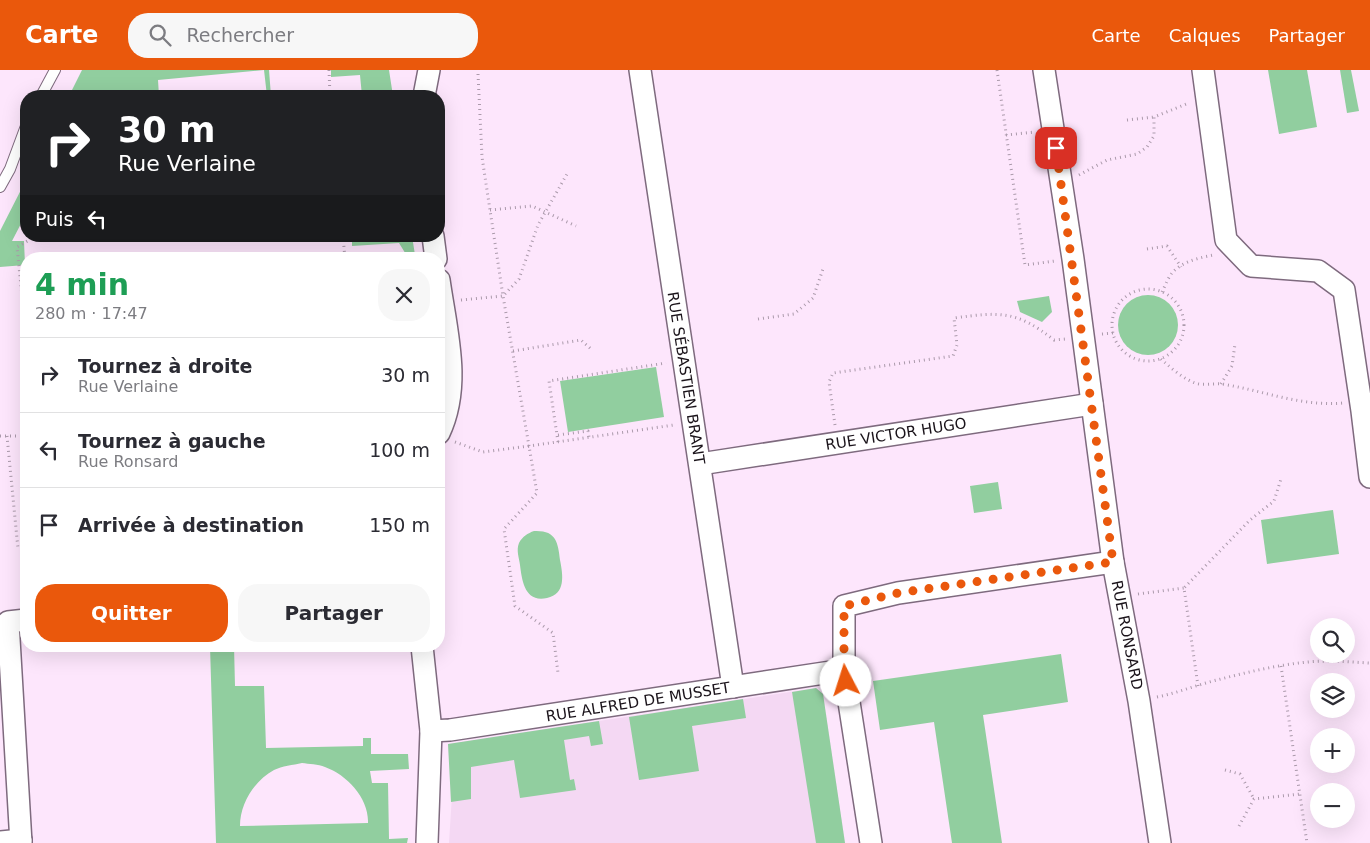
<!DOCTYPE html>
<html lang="fr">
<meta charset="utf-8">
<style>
:root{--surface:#fff;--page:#f7f7f7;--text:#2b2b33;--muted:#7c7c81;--line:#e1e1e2;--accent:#ea580c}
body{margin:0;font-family:"DejaVu Sans",sans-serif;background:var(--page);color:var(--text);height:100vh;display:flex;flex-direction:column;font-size:19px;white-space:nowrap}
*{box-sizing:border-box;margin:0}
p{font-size:16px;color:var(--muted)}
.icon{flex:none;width:28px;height:28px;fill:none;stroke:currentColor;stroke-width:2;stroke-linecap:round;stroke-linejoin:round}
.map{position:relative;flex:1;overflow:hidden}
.panel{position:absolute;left:20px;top:182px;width:425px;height:400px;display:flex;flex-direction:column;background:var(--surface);border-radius:20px;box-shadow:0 5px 20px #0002}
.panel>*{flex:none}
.banner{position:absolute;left:20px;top:20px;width:425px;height:152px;border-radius:20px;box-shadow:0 5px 20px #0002;background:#202124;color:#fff;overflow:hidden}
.tools{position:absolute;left:1310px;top:548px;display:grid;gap:10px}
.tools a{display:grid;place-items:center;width:45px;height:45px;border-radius:50%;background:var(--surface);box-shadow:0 5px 20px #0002;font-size:25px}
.pin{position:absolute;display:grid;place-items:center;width:42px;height:42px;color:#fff;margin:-21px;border-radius:10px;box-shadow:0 2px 8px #0006}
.me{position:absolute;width:55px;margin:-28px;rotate:355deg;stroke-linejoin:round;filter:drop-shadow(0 0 4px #0008)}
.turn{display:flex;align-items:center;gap:18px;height:105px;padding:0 15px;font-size:22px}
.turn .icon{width:65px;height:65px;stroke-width:2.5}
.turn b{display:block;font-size:35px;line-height:42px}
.then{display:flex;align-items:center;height:48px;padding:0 15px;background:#0003;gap:10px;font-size:19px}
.round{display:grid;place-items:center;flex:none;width:52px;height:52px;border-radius:20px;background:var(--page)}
.overview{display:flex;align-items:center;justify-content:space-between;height:85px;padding:0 15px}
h1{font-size:30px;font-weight:700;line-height:38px;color:#1e9e55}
.action{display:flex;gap:10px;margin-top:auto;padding:10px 15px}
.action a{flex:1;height:58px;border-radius:20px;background:var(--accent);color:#fff;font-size:20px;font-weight:700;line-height:58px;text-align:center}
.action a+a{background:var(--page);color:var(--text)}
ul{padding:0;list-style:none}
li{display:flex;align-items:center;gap:15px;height:75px;padding:0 15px;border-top:1px solid var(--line)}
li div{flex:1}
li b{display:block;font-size:19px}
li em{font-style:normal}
header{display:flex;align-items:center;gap:30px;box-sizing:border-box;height:70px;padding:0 25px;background:var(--accent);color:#fff}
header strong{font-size:24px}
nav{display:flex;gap:28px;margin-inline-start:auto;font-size:18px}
.search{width:350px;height:45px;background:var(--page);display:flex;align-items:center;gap:12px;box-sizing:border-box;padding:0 18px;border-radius:20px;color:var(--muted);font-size:19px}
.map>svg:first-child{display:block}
.built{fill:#f4d8f3}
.green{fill:#91ce9f;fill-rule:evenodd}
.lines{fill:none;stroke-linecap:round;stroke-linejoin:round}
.service-casing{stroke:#7e6a7e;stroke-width:12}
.minor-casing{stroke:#7e6a7e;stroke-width:24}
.path{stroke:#ab9aab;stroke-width:3;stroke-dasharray:1 4;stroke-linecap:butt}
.service{stroke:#fff;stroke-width:10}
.minor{stroke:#fff;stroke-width:21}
.route{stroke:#ea580c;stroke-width:9;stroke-dasharray:0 16.2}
.labels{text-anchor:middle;stroke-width:4;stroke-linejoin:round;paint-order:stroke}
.street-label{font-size:15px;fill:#1a131a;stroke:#fff}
</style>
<header>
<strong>Carte</strong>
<div class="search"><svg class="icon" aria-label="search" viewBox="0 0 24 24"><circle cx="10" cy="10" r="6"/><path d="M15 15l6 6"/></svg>Rechercher</div>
<nav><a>Carte</a><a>Calques</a><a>Partager</a></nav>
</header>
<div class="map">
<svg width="1370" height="773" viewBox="0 0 1370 773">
<rect width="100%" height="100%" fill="#fde6fc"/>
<path class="built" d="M816 618 823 624 845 773H449L452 725 448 674Z"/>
<g class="green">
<path d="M82 0H269L271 26H267L264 0 158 10 159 26H69Z"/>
<path d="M331 0H389L393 26H362L360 5 331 7Z"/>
<path d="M1268 0H1307L1317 57 1279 64Z"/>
<path d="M1340 0H1351L1359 41 1347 43Z"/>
<path d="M26 110V144L12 171H24L25 195 0 197V161Z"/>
<path d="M352 166H412L415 185 407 186 399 173 352 176Z"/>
<circle cx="1148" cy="255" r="30"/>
<path d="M1049 226 1052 242 1042 252 1020 242 1017 231Z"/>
<path d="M656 297 664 347 568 362 560 311Z"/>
<path d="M998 412 1002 439 974 443 970 416Z"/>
<path d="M1333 440 1339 484 1267 494 1261 450Z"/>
<path d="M534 461C556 460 558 472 560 490 563 505 566 524 547 528 525 533 522 511 520 495 519 488 516 480 519 473 522 467 528 463 534 461Z"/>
<path d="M210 576H234L235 616H264L266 678 363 676V668H371V684H408L409 699 370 701 372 713H388L389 769 408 768 407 773H216ZM302 693C309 694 318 694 325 697 347 705 369 728 368 753L240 756C240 734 254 711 274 700 282 696 293 695 302 693Z"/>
<path d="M1061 584 1068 632 983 645 1002 773H952L934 652 880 660 873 611Z"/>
<path d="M816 618 823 624 845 773H816L792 622Z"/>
<path d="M743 629 746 648 692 656 699 701 639 710 629 647Z"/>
<path d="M599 651 603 674 591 676 589 666 564 670 570 710 574 709 576 720 520 728 514 690 471 697V729L451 732 448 674Z"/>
</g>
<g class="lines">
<g class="service-casing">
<g id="service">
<path d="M41 26 55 0"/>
<path d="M0 117 10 99 26 56"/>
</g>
</g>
<g class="minor-casing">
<g id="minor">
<path d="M640 0 733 617"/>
<path d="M1044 0 1073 189 1113 492 1139 631 1160 773"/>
<path d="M1203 0 1226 170 1251 196 1318 201 1344 220 1362 341 1370 407"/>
<path d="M424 26 429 0"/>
<path d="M433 166 436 189"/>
<path d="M439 210C446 260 462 315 439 363"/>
<path d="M700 394 1092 334"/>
<path d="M422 576 431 661 427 773"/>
<path d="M431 661 450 660 844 600"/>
<path d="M0 772 21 770"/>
<path d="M21 773 8 552 26 550"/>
<path d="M871 773 844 600V536L898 523 1113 492"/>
</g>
</g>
<g class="path">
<path d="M329 0 330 26"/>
<path d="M997 0 1025 195 1055 191"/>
<path d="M478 4 482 87 503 226 529 376 674 355"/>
<path d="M1127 50 1154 47"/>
<path d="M1006 65 1035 62"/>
<path d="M1079 105 1107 90 1137 84 1147 77 1154 66V47L1189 33"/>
<path d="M490 140 532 136 576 156"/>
<path d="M343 166 345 189"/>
<path d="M1147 179 1167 176 1181 197"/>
<circle cx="1148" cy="255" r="36"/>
<path d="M1162 222C1165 216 1168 208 1172 203 1183 191 1199 188 1213 185"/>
<path d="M22 226 17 177 36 166"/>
<path d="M461 230 503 226 519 209 538 155 567 104"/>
<path d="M758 249 794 244 813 228 824 196"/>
<path d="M1102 264 1113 263"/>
<path d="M513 281 581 270 591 279"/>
<path d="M1161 289C1171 298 1182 308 1195 313 1203 316 1213 313 1222 314 1261 320 1302 337 1343 333"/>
<path d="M1221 314 1232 296 1235 274"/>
<path d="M835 355 829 312 833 303 953 286 957 275 954 248C1000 242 1016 240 1054 270L1066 269"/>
<path d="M558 365 588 361 589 367"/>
<path d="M0 366H26"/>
<path d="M7 366 18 479"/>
<path d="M455 372 483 382 529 376 537 423 504 459 515 536 553 563 558 603"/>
<path d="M558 372 549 311 666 293"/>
<path d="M1138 524 1184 518"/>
<path d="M1281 596 1307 773"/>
<path d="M1198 616 1184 518 1250 450 1274 431 1281 409"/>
<path d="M1157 627C1177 623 1194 616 1213 611 1244 603 1276 595 1308 592 1329 590 1349 592 1370 593"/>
<path d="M1225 700 1240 704 1254 729"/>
<path d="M1239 756 1254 729 1300 724"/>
</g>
<use href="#service" class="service"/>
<use href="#minor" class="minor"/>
</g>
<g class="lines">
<path class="route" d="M846 611 844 600V536L898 523 1113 492 1056 78"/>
</g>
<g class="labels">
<g class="street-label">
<text transform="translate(686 308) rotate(81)" y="5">RUE SÉBASTIEN BRANT</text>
<text transform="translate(896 364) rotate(-9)" y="5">RUE VICTOR HUGO</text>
<text transform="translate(1127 565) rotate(79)" y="5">RUE RONSARD</text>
<text transform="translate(638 632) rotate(-9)" y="5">RUE ALFRED DE MUSSET</text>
</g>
</g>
</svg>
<div class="tools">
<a><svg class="icon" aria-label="search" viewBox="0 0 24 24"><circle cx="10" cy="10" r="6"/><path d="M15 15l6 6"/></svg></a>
<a><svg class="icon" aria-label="layers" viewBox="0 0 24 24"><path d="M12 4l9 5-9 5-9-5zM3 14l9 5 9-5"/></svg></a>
<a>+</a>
<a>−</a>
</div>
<div class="pin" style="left:1056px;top:78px;background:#d93025"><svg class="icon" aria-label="arrive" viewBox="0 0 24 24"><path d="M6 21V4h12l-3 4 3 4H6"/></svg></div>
<svg class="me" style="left:846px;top:611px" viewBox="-20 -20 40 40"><circle r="19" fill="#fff"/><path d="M0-13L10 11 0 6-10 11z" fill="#ea580c"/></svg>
<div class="banner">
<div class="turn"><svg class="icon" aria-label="right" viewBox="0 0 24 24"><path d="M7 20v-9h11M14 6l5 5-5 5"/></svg><div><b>30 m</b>Rue Verlaine</div></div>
<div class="then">Puis<svg class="icon" aria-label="left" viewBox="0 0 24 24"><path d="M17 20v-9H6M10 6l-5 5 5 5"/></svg></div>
</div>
<section class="panel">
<div class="overview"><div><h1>4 min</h1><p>280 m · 17:47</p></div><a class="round"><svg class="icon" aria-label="close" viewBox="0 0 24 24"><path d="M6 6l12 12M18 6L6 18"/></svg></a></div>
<ul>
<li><svg class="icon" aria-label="right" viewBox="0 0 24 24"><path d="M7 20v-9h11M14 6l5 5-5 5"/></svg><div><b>Tournez à droite</b><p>Rue Verlaine</p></div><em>30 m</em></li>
<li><svg class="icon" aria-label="left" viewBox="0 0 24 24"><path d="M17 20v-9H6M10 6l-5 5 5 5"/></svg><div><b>Tournez à gauche</b><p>Rue Ronsard</p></div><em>100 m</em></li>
<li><svg class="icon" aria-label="arrive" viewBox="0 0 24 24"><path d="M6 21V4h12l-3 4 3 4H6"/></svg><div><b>Arrivée à destination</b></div><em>150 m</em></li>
</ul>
<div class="action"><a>Quitter</a><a>Partager</a></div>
</section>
</div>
